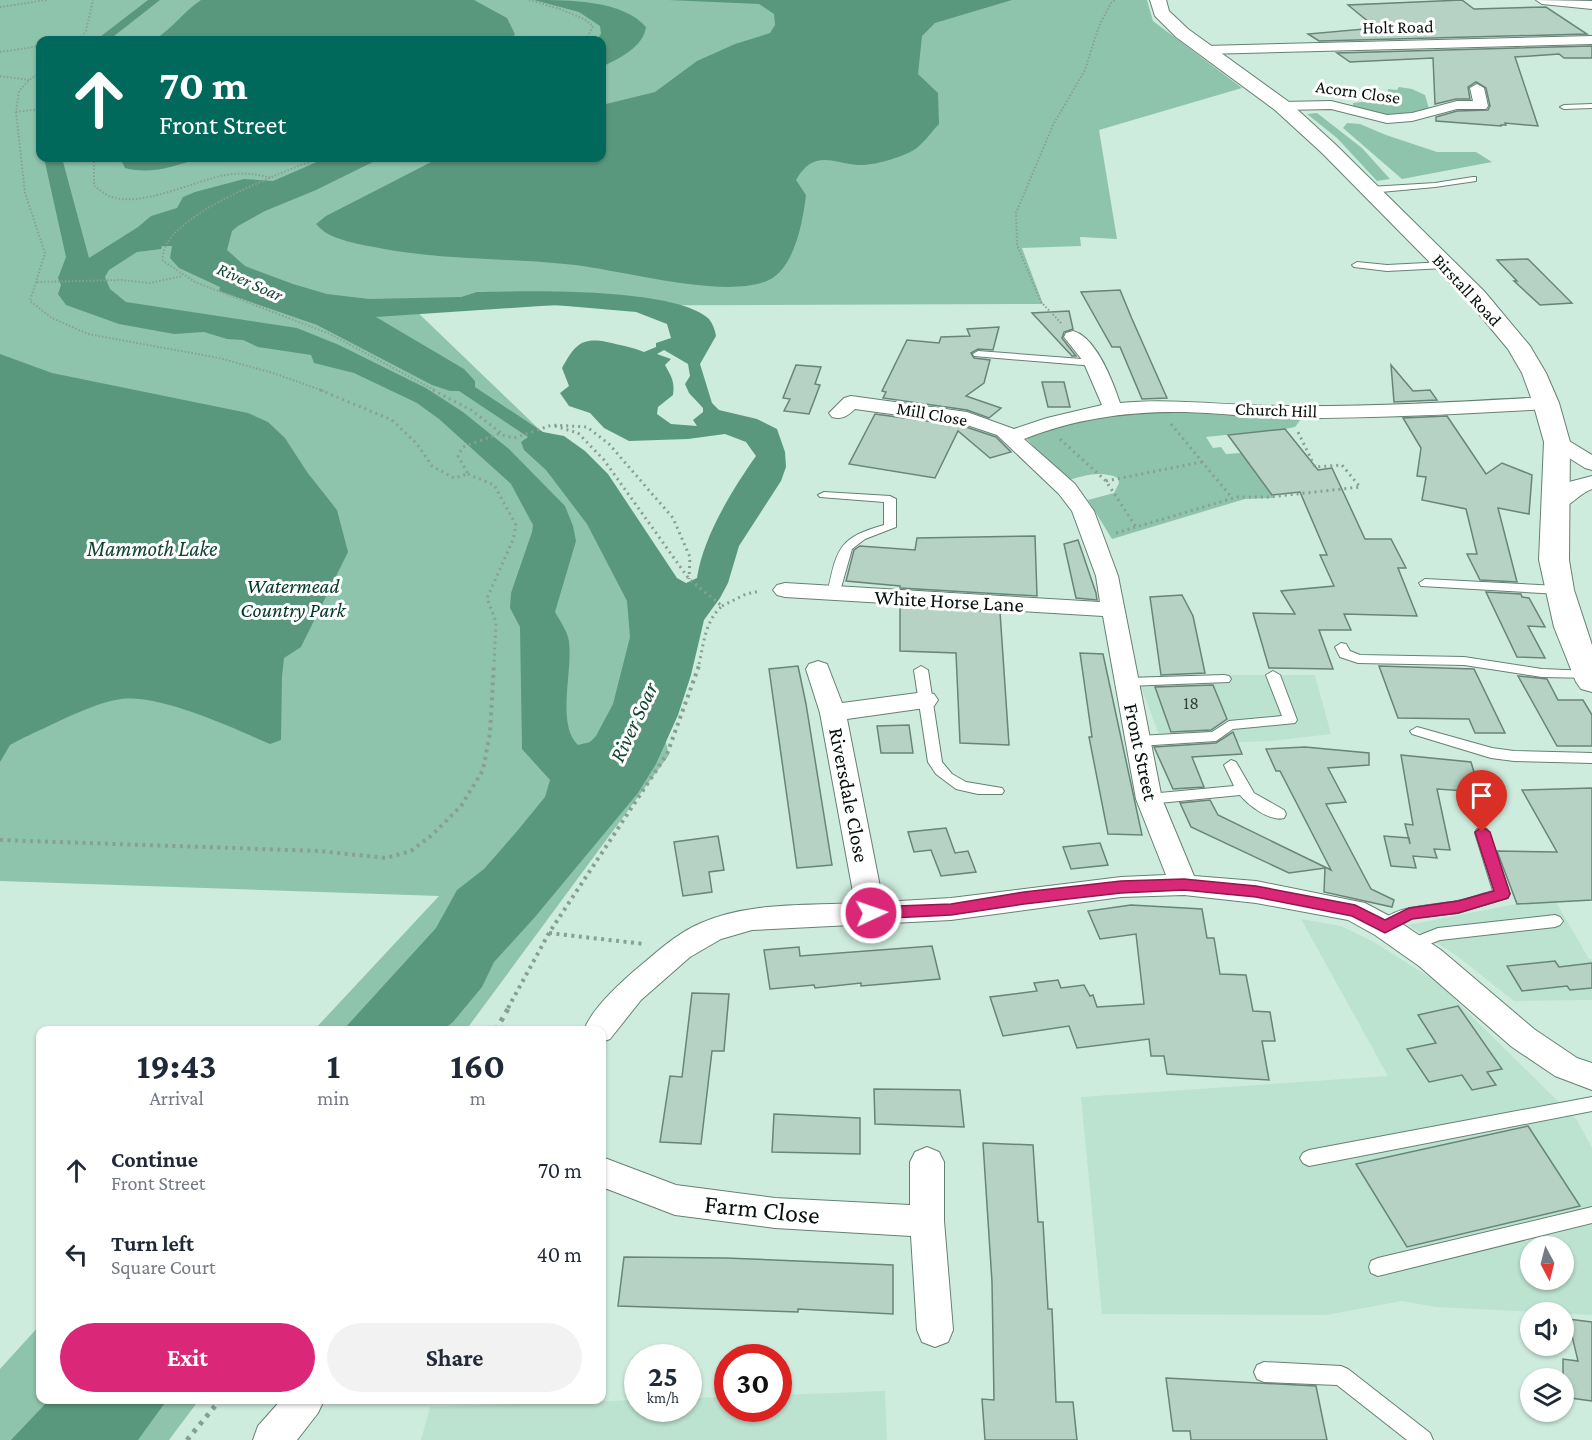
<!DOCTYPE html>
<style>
:root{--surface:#fff;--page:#f2f2f3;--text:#1f2937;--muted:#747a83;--accent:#db2777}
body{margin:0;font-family:"Crimson Pro",serif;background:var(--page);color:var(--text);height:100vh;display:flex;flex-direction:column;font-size:22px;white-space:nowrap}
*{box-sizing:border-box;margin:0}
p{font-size:20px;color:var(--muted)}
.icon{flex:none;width:33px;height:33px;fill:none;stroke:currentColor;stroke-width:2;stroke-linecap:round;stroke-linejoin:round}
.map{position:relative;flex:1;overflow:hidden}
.drawer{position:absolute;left:36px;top:1026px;width:570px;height:378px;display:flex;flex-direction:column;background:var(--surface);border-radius:12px;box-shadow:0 2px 4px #0004}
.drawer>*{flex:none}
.hud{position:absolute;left:36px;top:36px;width:570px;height:126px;border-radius:12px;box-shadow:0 2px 4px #0004;background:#00695c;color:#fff;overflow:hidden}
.needle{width:39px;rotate:173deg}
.buttons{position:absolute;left:1520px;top:1236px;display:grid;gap:12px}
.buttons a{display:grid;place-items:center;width:54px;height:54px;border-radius:50%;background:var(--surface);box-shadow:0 2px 4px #0004;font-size:30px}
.speed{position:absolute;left:624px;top:1344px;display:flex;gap:12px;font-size:30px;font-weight:700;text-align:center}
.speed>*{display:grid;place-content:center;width:78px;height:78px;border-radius:50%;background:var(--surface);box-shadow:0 2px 4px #0004;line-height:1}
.speed small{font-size:15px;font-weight:400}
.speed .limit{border:9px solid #d22;background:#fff;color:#111}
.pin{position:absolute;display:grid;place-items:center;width:51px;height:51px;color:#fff;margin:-62px -26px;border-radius:50% 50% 50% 0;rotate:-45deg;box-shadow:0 0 6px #0007}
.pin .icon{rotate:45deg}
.me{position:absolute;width:66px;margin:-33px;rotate:87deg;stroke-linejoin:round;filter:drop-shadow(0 0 4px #0008)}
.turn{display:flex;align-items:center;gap:21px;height:126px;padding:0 24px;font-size:27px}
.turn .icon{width:78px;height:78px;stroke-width:2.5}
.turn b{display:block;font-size:42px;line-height:51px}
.eta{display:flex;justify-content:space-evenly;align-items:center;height:102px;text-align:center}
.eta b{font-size:36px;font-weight:700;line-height:42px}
.button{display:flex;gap:12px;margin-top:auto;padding:12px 24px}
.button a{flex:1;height:69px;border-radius:36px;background:var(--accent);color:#fff;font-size:24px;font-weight:700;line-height:69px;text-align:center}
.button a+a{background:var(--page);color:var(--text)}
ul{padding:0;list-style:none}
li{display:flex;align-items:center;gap:18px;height:84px;padding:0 24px}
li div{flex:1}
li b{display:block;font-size:22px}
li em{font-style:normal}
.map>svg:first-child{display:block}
.built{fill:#bce2d0;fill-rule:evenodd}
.green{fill:#8fc4ac;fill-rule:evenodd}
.water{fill:#5a987e;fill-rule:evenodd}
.building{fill:#b5d2c4;stroke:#698478;stroke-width:1.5}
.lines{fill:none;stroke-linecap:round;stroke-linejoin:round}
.lane-casing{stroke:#668174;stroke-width:2}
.street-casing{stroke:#668174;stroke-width:2}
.secondary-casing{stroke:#668174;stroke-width:2}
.path-far3{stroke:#889f94;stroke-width:2;stroke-dasharray:1.5 2;stroke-linecap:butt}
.path-far2{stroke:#889f94;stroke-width:3;stroke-dasharray:2 4;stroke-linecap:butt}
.path-far1{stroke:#889f94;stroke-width:4;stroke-dasharray:3 4.5;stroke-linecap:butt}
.path{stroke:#889f94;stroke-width:5;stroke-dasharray:4 6;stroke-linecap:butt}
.lane{fill:#fff;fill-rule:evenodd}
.street{fill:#fff;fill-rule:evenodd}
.secondary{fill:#fff;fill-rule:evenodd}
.route{fill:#db2777;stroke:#8e194d;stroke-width:1.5}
.labels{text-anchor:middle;stroke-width:6;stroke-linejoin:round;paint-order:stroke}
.far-street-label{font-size:18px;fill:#07110c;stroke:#fff}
.far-water-label{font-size:18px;font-style:italic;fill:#124633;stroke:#fff}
.number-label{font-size:18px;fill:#32413a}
.park-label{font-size:21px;font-style:italic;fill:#003826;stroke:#fff}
.street-label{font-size:21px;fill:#07110c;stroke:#fff}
.water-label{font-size:22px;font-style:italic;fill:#124633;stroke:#fff}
.near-street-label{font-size:26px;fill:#07110c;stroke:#fff}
</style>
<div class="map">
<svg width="1592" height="1440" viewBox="0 0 1592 1440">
<rect width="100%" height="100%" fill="#ceecde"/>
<g class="built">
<path d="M1239 675H1315L1331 734 1271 741 1163 745 1137 676Z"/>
<path d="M1556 902 1589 959H1592V1000L1514 1001 1457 956 1408 925 1516 904Z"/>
<path d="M1301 919 1341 926 1374 942 1437 982 1577 1120 1592 1148V1315L1436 1307 1402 1301 1326 1315 1102 1314 1081 1097 1388 1076ZM1530 1246H1563V1280H1530Z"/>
<path d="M885 1391 887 1440H421L430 1407 637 1400 638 1408H688L689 1398 727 1397 728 1408H778L779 1395Z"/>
</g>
<g class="green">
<path d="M0 0H1147L1153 21 1242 88 1099 130 1117 239 1080 237 1081 246 1022 248 1043 304 411 306 568 457 608 506 669 755 466 1030H314L439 896 0 881ZM40 40H602V158H40Z"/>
<path d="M1399 87 1412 89 1425 95 1430 112 1398 119 1357 109 1353 106V103L1387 99 1388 89 1397 90Z"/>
<path d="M1317 113 1362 148 1390 179 1377 181 1337 138 1307 114Z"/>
<path d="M1347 123 1360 124 1386 135 1437 152H1476L1492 162 1402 179 1343 128Z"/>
<path d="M1192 411 1301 419 1295 427 1285 429 1206 437 1213 448 1221 447 1226 454 1241 453 1274 498 1245 499 1112 539 1088 500 1114 493 1119 483 1118 478C1100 470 1084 476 1065 481L1027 439C1070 412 1142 413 1192 411Z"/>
<path d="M40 1325V1400H199L169 1440H0V1369Z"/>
</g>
<g class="water">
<path d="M148 0H160L109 40H96Z"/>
<path d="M201 0H474L507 18 515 34 511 40H154C172 29 183 12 201 0Z"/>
<path d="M534 0C569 0 623 0 646 27 643 48 619 58 602 67V40H596L601 34 600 26 579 12Z"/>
<path d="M668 0H1012L935 23 922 36 918 74 938 93 939 124C931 132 922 146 912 151 899 158 873 166 858 165 831 163 814 149 796 180L806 195C803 221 795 267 769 280 725 301 616 268 565 264 503 258 440 260 379 248 363 245 345 242 330 235 325 233 320 228 316 224L326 216 439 158H602V105L655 92 697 61 735 44 770 33 775 25 774 14 759 4Z"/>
<path d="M44 158H62L89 258 138 227 151 216 177 208 183 197 195 192 244 179 273 181 326 158H381L316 190 265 211 238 226 232 231 227 250 245 266 293 284 327 294 369 299 461 297 477 292C525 291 675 287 709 319 713 324 715 330 716 336L700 364 712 403 719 410 757 419 777 429 785 452 786 467 781 481 739 546 728 583 720 598 704 620 691 675 678 715 656 764 638 793 535 917 494 962 482 987 453 1022 443 1030H343L436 928 457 890 484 869 518 830 545 797 550 780 522 749 520 627 510 608 511 593 532 532 533 525 511 484 439 419 417 403 354 373 314 363 311 355 258 347 243 340 227 339 204 332 174 334 119 324 66 305 58 294 61 285 58 278 66 257ZM162 246H172L170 258 179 268 220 287 219 291 317 325 432 385 450 391H459L528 437 521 442 524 450 546 470 587 524 627 601 630 637 613 704 596 736 590 742 578 745C556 724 573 671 569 642 568 632 560 621 555 612L576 541 573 526 565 506 509 449 463 412 426 388 339 345 297 328 126 302 110 289 105 277 109 270 137 252 161 249ZM555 305 636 312 667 324 671 338 656 343V347L644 352C632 347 620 345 607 342 581 337 575 345 562 368L569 386 560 393 569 406 590 413 604 428 629 441 688 439 725 434 746 442 756 456C732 490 703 537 697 578L686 583 677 578 608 474 585 451 564 436 543 432 475 387V381L464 369 376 317ZM664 350 688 364 690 376 685 384 689 393 703 408V412L693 420 697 426 671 424 657 414 658 407 673 395C675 381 671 376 665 365L671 359 657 354Z"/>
<path d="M120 158H200C175 166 151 175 125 168Z"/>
<path d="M0 354 52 373 248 413 268 422 285 438 307 472 337 510 348 552 301 647 284 658 282 677 281 740 270 744C233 728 161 694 121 699 92 703 50 726 23 738L10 745 0 762Z"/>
<path d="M49 1400H167L138 1440H11Z"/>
</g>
<g class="building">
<path d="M1462 0 1474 9 1546 7 1587 34 1319 41 1308 34 1376 28 1348 5Z"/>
<path d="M1592 46V58H1564L1559 54 1515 57 1538 126 1505 123 1506 125H1501V126L1436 121V117L1457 111 1488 110 1490 106 1486 88 1476 82 1468 87 1470 99H1456L1435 104 1433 58 1350 62 1337 53Z"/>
<path d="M1528 259 1572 303 1540 305 1514 281H1517L1497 260Z"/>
<path d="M1120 290 1132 319 1167 398 1142 399 1120 347H1112L1081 292Z"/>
<path d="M1069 311 1073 329 1064 332 1062 338 1076 356H1072L1032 313Z"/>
<path d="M999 327 993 350 978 349 971 353 974 358 990 360 984 383 966 396 1001 408 989 418 967 410 883 398 886 392 882 391 907 340 939 343 941 337 970 336 967 329Z"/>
<path d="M796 365 821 367 815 384 820 385 809 414 784 411 790 399 783 398Z"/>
<path d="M1391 365 1413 391 1430 390 1437 400 1394 402Z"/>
<path d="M1042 382H1064L1070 407H1048Z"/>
<path d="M875 414 963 426 996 437 1011 452 990 458 958 431 935 478 849 464Z"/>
<path d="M1447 416 1486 474 1502 463 1532 475 1529 514 1498 508 1517 582 1480 580 1467 554H1477L1466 509 1422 500 1426 477 1417 476 1421 448 1403 418Z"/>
<path d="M1285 429 1318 470 1332 468 1365 539H1391L1406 568H1398L1417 616 1344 614 1351 630H1319L1333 669 1269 668 1253 613 1295 614 1281 591 1334 586 1320 555H1327L1300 492 1272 495 1228 435Z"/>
<path d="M1035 536 1037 596 900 588V586L846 581 854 550 860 546 915 550 917 538Z"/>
<path d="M1078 540 1096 593 1097 600 1076 598 1064 544Z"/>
<path d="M1486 592 1521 594 1522 597 1529 598 1545 627 1528 626 1545 658 1517 657Z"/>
<path d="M1182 595 1193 616 1205 673 1161 675 1150 597Z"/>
<path d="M900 606 1000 612 1009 745 960 743 956 653 900 651Z"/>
<path d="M1080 653 1103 654 1142 835 1108 834 1089 737H1092Z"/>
<path d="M798 666 806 704 832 865 797 868 769 669Z"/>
<path d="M1379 666 1474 669 1505 733H1475L1469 719 1398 718Z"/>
<path d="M1518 676 1547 679 1558 700H1583L1592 715V746H1557Z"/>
<path d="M1213 685 1227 719 1211 730 1171 732 1155 687Z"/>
<path d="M909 725 913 753H881L877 726Z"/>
<path d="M1233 732 1242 754 1192 757 1204 787 1173 789 1154 747 1216 743Z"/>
<path d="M1305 747 1369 753V765L1328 768 1346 802 1326 804 1371 889 1394 900 1392 907 1324 892 1325 868 1289 873 1191 827 1180 803 1210 800 1218 815 1331 870 1280 771H1276L1266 749Z"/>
<path d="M1401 755 1471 762 1480 792 1437 789 1450 850 1434 849 1437 858 1413 856 1416 868 1391 866 1384 836 1409 838 1410 844 1405 824 1413 825Z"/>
<path d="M1592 788V900L1517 904 1497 851 1557 852 1522 790Z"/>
<path d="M946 828 955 853 968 851 976 872 941 876 931 850 914 852 908 832Z"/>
<path d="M718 836 724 870 709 872 712 892 683 896 674 842Z"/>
<path d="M1100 843 1108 865 1071 869 1063 847Z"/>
<path d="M1131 905 1202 909 1207 938H1214L1220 974 1246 975 1253 1011 1270 1012 1275 1041H1262L1269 1080 1167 1074 1164 1056H1151L1149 1039 1077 1048 1069 1026 1003 1036 990 997 1037 991 1034 983 1058 980 1061 988 1084 985 1090 996 1093 995 1097 1007 1144 1004 1136 934 1100 939 1088 911Z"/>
<path d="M932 946 940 979 861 986V983L815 988 814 985 770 989 764 950 799 947 800 956Z"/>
<path d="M1555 961 1559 967 1592 963V988L1570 990 1567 986 1522 991 1507 966Z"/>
<path d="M692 993 729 994 724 1051H712L701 1144 660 1142 670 1076 682 1077Z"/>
<path d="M1458 1006 1502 1069 1487 1072 1496 1085 1472 1090 1462 1075 1429 1082 1407 1049 1436 1043 1418 1015Z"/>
<path d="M874 1089 960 1090 964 1127 875 1124Z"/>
<path d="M774 1114 860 1118V1154L772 1152Z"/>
<path d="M1528 1126 1580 1206 1407 1247 1356 1164Z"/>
<path d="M983 1143 1033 1145 1038 1222H1043L1048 1309H1052L1056 1402H1073L1077 1440H985L982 1399 994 1400 992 1282Z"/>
<path d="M624 1257 726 1258 893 1265V1314L798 1309V1312L618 1306Z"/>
<path d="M1568 1319 1592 1322V1401L1563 1397V1359L1578 1361Z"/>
<path d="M1166 1378 1316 1386 1327 1440H1191L1190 1431H1173Z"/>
</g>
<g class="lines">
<g class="lane-casing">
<g id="lane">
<path d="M1592 104V108L1564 109 1560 107 1564 105Z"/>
<path d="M1473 177H1476V181L1435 187 1370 193 1366 190 1370 187 1435 183Z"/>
<path d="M1357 262 1387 265 1445 262 1450 265 1445 268 1387 271 1354 267 1352 265Z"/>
<path d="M978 351 1095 360 1100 363 1095 366 974 356 973 354Z"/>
<path d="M824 492 890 496 896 499V527L865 539 852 549 839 595 833 599 827 595C837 550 837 538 884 525V502L820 497 818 495Z"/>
<path d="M1425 579 1559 586 1565 590 1559 594 1421 586 1419 583Z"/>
<path d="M1341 643 1346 644 1350 651 1360 655 1464 657 1542 669 1589 671 1592 672V678L1542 677 1464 665 1358 663 1340 657 1335 647Z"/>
<path d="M921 666 928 670 942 762 952 774 966 782 1002 788 1004 791 1002 794H978L956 789 936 774 928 762 914 670Z"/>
<path d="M1273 671 1280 675 1297 720 1295 723 1233 729 1216 741 1138 746 1131 741 1138 736 1212 732 1229 721 1282 716 1266 675Z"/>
<path d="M1224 675 1229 676 1231 679 1229 682 1127 686 1120 682 1127 678Z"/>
<path d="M1417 727 1492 748 1514 751 1592 753V763L1514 761 1491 758 1412 734 1410 731Z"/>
<path d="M1231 760 1236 762 1254 793 1284 810 1286 814 1284 818C1270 822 1248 805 1240 795L1149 804 1142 799 1149 794 1234 786 1224 765Z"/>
<path d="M1482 828 1487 829 1489 833 1510 894 1507 898 1458 913 1412 918 1390 931 1385 933 1380 931 1377 927C1390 904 1434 906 1457 901 1469 899 1481 894 1493 891L1475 833 1477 829Z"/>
<path d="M1555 915 1560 917 1563 921 1560 925 1555 927 1440 940 1411 951 1405 949 1403 945 1405 941 1438 928Z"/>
<path d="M1592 1097V1111L1309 1166 1303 1163 1300 1158 1303 1153 1309 1150Z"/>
<path d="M1592 1207V1223L1378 1276 1371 1273 1369 1267 1371 1261 1378 1258Z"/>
<path d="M1264 1362 1341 1366 1348 1369 1430 1433 1433 1440H1407L1337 1385 1264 1382 1257 1379 1254 1372 1257 1365Z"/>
</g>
</g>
<g class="street-casing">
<g id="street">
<path d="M1536 0 1592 1V9L1542 4Z"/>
<path d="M1592 36V44L1205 54 1198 50 1205 46Z"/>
<path d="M1477 84 1484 88 1488 106 1486 109H1457L1412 121 1387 123 1331 109 1282 110 1275 106 1282 102 1331 101 1387 115 1412 113 1457 101H1473L1470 88Z"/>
<path d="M1073 331C1096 337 1113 382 1120 403 1174 398 1227 406 1281 406 1369 407 1458 402 1546 397L1553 399 1556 403 1553 407 1546 409C1462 414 1379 418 1295 418 1258 418 1222 413 1185 412 1130 411 1076 418 1024 439L1075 484 1094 511 1118 576 1162 799 1194 876 1256 881 1365 903 1395 919 1441 950 1534 1029 1577 1058 1592 1063V1090L1555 1076 1512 1047 1419 966 1375 935 1348 920 1256 903 1184 895 1121 897 951 920 752 930 721 939 690 957 641 1000 610 1039 602 1042V1030H584C592 1009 616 987 634 971 655 954 675 934 701 923 748 902 804 906 855 903L820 713 806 669 809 664 818 661 827 664 842 703 925 692 934 694 938 700 934 706 925 708 847 719 883 902 951 898 1121 877 1166 875 1136 799 1103 616 785 597 777 595 773 590 777 585 785 583 1100 602 1096 576 1072 511 1059 494 997 435 964 424 855 409C847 416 843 420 832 417L829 413 844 398 851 396 967 412 1014 429 1047 418 1102 405 1083 361 1064 337 1066 333Z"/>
<path d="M1557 436 1564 438 1592 455V470L1585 468 1550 446 1547 442 1550 438Z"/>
<path d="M1592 476V489C1575 495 1567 514 1547 510L1544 505 1569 482Z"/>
<path d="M927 1147 939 1152 944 1162V1221L953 1330 948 1342 935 1347 922 1342 917 1330 911 1236 775 1228 675 1215 602 1187V1157L676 1185 775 1198 910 1205V1162L915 1152Z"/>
<path d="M281 1400H324L318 1413 297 1440H253L258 1426Z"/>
</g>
</g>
<g class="secondary-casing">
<path id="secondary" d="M1150 0H1166L1169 11 1188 29 1289 102 1336 145 1484 291 1530 346 1546 373 1559 403 1570 442 1569 560 1574 590 1592 645V692L1581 689 1576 682 1554 627 1539 560 1544 442 1533 403 1522 373 1508 349 1468 301 1322 153 1275 110 1176 37 1155 16Z"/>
</g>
<g class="path-far3">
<path d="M529 0 560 9 584 19 593 26 586 40"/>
<path d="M0 7 47 0"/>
<path d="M80 40 86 31 93 0"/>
<path d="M0 52 40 46"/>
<path d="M40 73 29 80 19 91 16 112 25 193 45 253 30 301 52 318 88 334 219 358 273 373 324 391"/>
<path d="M0 76 29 80"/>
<path d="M16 112 40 109"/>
<path d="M94 158V186C99 189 104 194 109 196 140 209 195 180 226 175 243 172 256 174 272 178"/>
<path d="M318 158C286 172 156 217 163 261L195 282 330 334 436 391"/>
<path d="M37 282 122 280 150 283 183 276"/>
<path d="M1061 323 1041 302 1017 245 1016 213 1053 125 1085 70 1099 26 1111 3 1115 0"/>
</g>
<g class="path-far2">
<path d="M320 390 392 420 417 444 432 466 454 478 468 474 458 456 463 447 498 434 514 438 552 425 587 427 609 444 673 518 690 557 689 579"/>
<path d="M433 390 471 410 501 433"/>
<path d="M1171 424 1232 498"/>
<path d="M555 426 578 433 604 460 689 579 722 606C705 621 704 643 699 664"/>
<path d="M1060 439 1106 481 1136 527"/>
<path d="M468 474 494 485 516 525 513 540 487 598 496 622 494 664"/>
<path d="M1106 481 1202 462"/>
<path d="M1116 533 1237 497H1269L1360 487 1342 465 1315 467 1298 432"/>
<path d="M722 606 746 594 760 591"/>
</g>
<g class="path-far1">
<path d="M0 840 319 851 386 858 411 851 432 835 461 806 483 770 490 733 494 663"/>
<path d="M549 933 644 944"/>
<path d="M508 1008 549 933 667 754 700 663"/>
</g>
<g class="path">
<path d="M496 1030 509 1007"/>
<path d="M187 1440 220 1400"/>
</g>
<use href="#lane" class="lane"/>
<use href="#street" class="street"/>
<use href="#secondary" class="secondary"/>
</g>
<path class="route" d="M1482 827 1490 832 1510 894 1508 898 1458 913 1412 919 1385 933 1352 916 1256 897 1184 890 1121 893 1024 904 951 915 871 919 866 917 863 913 866 909 871 907 951 904 1024 892 1121 881 1184 879 1256 886 1355 905 1385 920 1409 908 1458 901 1494 891 1475 832Z"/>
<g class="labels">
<g class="far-street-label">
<text transform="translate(1398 27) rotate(-1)" y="6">Holt Road</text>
<text transform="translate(1358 92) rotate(8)" y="6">Acorn Close</text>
<text transform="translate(1467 290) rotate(47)" y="6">Birstall Road</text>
<text transform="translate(1276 410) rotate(2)" y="6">Church Hill</text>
<text transform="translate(932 414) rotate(10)" y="6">Mill Close</text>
</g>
<g class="far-water-label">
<text transform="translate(250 282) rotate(24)" y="6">River Soar</text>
</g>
<g class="number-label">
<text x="1191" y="709">18</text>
</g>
<g class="park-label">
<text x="293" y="593">Watermead<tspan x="293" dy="24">Country Park</tspan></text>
</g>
<g class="street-label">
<text transform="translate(949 601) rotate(3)" y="7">White Horse Lane</text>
<text transform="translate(1141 752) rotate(78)" y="7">Front Street</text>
<text transform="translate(849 795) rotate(79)" y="7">Riversdale Close</text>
</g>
<g class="water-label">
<text x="152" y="556">Mammoth Lake</text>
<text transform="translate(633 722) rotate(-65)" y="8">River Soar</text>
</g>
<g class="near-street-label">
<text transform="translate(762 1209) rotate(6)" y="9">Farm Close</text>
</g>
</g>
</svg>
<div class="buttons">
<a><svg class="needle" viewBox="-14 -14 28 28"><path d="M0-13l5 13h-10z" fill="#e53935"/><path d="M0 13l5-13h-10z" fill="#747a83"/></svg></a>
<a><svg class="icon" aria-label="sound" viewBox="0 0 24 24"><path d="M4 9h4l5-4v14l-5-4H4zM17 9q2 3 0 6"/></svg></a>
<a><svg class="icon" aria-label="layers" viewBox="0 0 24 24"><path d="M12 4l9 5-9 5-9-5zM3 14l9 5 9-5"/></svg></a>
</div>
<div class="speed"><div>25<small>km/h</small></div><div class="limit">30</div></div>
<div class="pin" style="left:1482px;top:832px;background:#d93025"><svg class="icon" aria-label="arrive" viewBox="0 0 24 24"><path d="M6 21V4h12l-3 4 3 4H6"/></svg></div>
<svg class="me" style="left:871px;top:913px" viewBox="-20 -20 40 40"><circle r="17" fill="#db2777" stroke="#fff" stroke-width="3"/><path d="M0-11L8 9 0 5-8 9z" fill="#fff"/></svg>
<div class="hud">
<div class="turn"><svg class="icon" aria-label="ahead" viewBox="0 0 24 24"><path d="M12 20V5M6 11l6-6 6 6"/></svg><div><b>70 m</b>Front Street</div></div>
</div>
<section class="drawer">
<div class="eta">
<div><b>19:43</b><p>Arrival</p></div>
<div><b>1</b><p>min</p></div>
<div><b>160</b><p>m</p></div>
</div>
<ul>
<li><svg class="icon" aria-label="ahead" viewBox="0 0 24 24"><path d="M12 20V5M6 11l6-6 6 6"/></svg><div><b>Continue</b><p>Front Street</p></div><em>70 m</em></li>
<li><svg class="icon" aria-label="left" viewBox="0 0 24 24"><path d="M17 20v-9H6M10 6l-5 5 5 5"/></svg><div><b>Turn left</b><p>Square Court</p></div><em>40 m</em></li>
</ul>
<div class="button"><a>Exit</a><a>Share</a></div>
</section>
</div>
